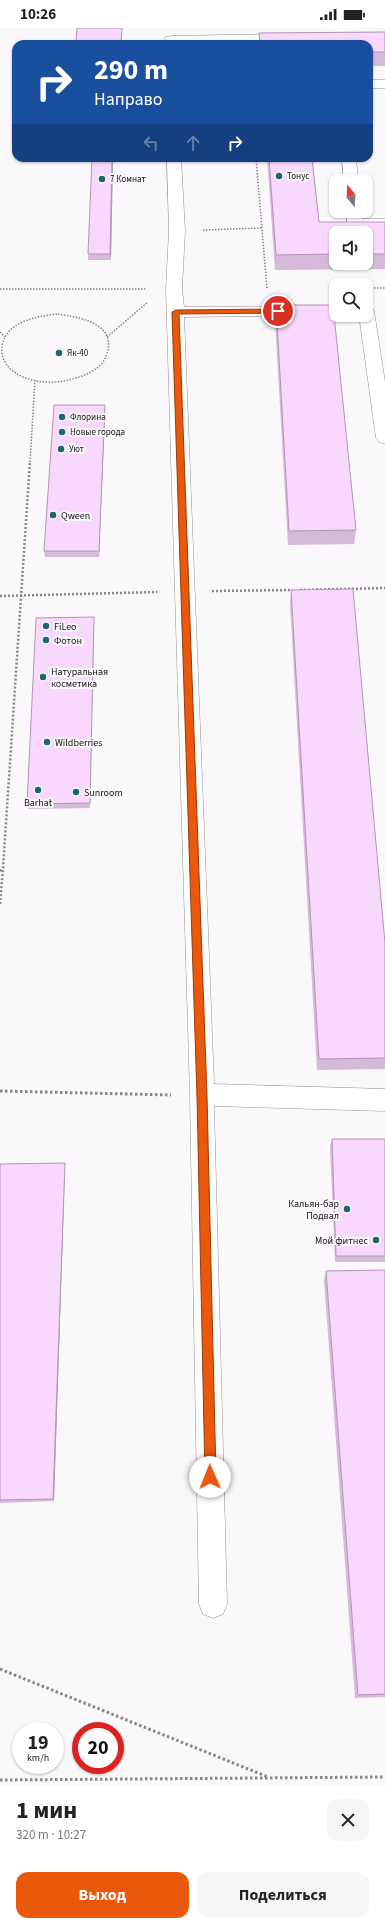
<!DOCTYPE html>
<html lang="ru">
<meta charset="utf-8">
<style>
:root{--surface:#fff;--page:#f6f6f6;--text:#222;--muted:#767676;--accent:#ea580c}
body{margin:0;font-family:"Source Sans 3",sans-serif;background:var(--page);color:var(--text);height:100vh;display:flex;flex-direction:column;font-size:15px;white-space:nowrap}
*{box-sizing:border-box;margin:0}
p{font-size:13px;color:var(--muted)}
.icon{flex:none;width:22px;height:22px;fill:none;stroke:currentColor;stroke-width:2;stroke-linecap:round;stroke-linejoin:round}
.map{position:relative;height:1758px;overflow:hidden}
.details{display:flex;flex-direction:column;background:var(--surface);flex:1}
.details>*{flex:none}
.hud{position:absolute;left:12px;top:12px;width:361px;height:122px;border-radius:12px;box-shadow:0 1px 3px #0004;background:#1a4fa0;color:#fff;overflow:hidden}
.needle{width:26px;rotate:342deg}
.controls{position:absolute;left:329px;top:146px;display:grid;gap:8px}
.controls a{display:grid;place-items:center;width:44px;height:44px;border-radius:8px;background:var(--surface);box-shadow:0 1px 3px #0004;font-size:20px}
.speed{position:absolute;left:12px;top:1694px;display:flex;gap:8px;font-size:20px;font-weight:700;text-align:center}
.speed>*{display:grid;place-content:center;width:52px;height:52px;border-radius:50%;background:var(--surface);box-shadow:0 1px 3px #0004;line-height:1}
.speed small{font-size:10px;font-weight:400}
.speed .limit{border:6px solid #d22;background:#fff;color:#111}
.pin{position:absolute;display:grid;place-items:center;width:34px;height:34px;color:#fff;margin:-17px;border:2px solid #fff;border-radius:50%;box-shadow:0 1px 4px #0007}
.me{position:absolute;width:44px;margin:-22px;rotate:359deg;stroke-linejoin:round;filter:drop-shadow(0 0 3px #0008)}
.turn{display:flex;align-items:center;gap:14px;height:84px;padding:0 16px;font-size:18px}
.turn .icon{width:52px;height:52px;stroke-width:2.5}
.turn b{display:block;font-size:28px;line-height:34px}
.lanes{display:flex;align-items:center;height:38px;padding:0 16px;background:#0003;justify-content:center;gap:20px;direction:ltr}
.lanes .off{opacity:.35}
.round{display:grid;place-items:center;flex:none;width:42px;height:42px;border-radius:12px;background:var(--page)}
.head{display:flex;align-items:center;justify-content:space-between;height:68px;padding:0 16px}
h1{font-size:24px;font-weight:700;line-height:30px}
.action{display:flex;gap:8px;margin-top:auto;padding:8px 16px}
.action a{flex:1;height:46px;border-radius:12px;background:var(--accent);color:#fff;font-size:16px;font-weight:700;line-height:46px;text-align:center}
.action a+a{background:var(--page);color:var(--text)}
.status{display:flex;justify-content:space-between;align-items:center;height:28px;padding:0 20px;background:var(--surface);direction:ltr}
.status svg{height:11px;fill:currentColor}
.map>svg:first-child{display:block}
.lines{fill:none;stroke-linecap:round;stroke-linejoin:round}
.minor-casing{stroke:#918e91;stroke-width:1}
.path-far2{stroke:#888688;stroke-width:1.5;stroke-dasharray:1.5 1.5;stroke-linecap:butt}
.path-far1{stroke:#888688;stroke-width:2.5;stroke-dasharray:2 2;stroke-linecap:butt}
.path{stroke:#888688;stroke-width:3;stroke-dasharray:2.5 2.5;stroke-linecap:butt}
.minor{fill:#fff;fill-rule:evenodd}
.wall{fill:#d6bada;fill-rule:evenodd}
.shaded-wall{fill:#ae97b1}
.building{fill:#f9d8fd;stroke:#ae97b1}
.route{fill:#ea580c;stroke:#983908}
.poi-dot{fill:#1c6573;stroke:#fbf8fb;stroke-width:1.5}
.labels{text-anchor:middle;stroke-width:4;stroke-linejoin:round;paint-order:stroke}
.far-poi-label{font-size:9px;fill:#151315;stroke:#fbf8fb;text-anchor:start}
.poi-label{font-size:10px;fill:#151315;stroke:#fbf8fb;text-anchor:start}
</style>
<div class="status"><b>10:26</b><svg viewBox="0 0 49 12"><path d="M0 12V9h3v3zM5 12V6h3v6zM10 12V3h3v9zM15 12V0h3v12zM26 1h20v11H26zM47 4h2v5h-2z"/></svg></div>
<div class="map">
<svg width="385" height="1758" viewBox="0 0 385 1758">
<rect width="100%" height="100%" fill="#fbf8fb"/>
<g class="lines">
<g class="minor-casing">
<g id="minor">
<path d="M290 6 295 7 297 10 295 13 171 16 166 15 164 12 166 9 171 8Z"/>
<rect x="369" y="52" width="16" height="8"/>
<path d="M167 130H181L185 203 182 261 184 279 336 278V287H340L184 289 214 1056 385 1061V1083L214 1078 227 1576 223 1586 213 1590 203 1586 199 1576 190 1067 166 261 169 203Z"/>
<path d="M342 130H356L358 153H344Z"/>
<path d="M346 183H362V191H385V201L350 198 347 195Z"/>
<path d="M366 278 372 279 374 283 385 354V416L379 414 376 410 359 287H366Z"/>
</g>
</g>
<g class="path-far2">
<path d="M256 130 267 261"/>
<path d="M199 131H256"/>
<path d="M203 202 262 200"/>
<path d="M374 260H385"/>
<path d="M0 261H147"/>
<path d="M58 286C78 289 114 295 108 322 106 329 103 336 97 340 73 357 26 362 6 336 3 331 1 325 2 319 5 293 38 288 58 286Z"/>
<path d="M0 304 5 309"/>
<path d="M107 309 148 274"/>
<path d="M30 434 35 352"/>
</g>
<g class="path-far1">
<path d="M300 562 385 560"/>
<path d="M212 563 293 562"/>
<path d="M0 568 157 564"/>
<path d="M0 843 3 840 30 433"/>
<path d="M0 876 3 841"/>
</g>
<g class="path">
<path d="M0 1063 171 1067"/>
<path d="M0 1641 268 1749"/>
<path d="M0 1752 385 1749"/>
</g>
<use href="#minor" class="minor"/>
</g>
<g class="wall">
<path d="M385 4V38H369V16H259V5Z"/>
<path d="M113 130 111 232H88V226Z"/>
<path d="M267 130H312L319 194H385V241L275 242ZM336 205H366V235H336Z"/>
<path d="M276 277 356 502 354 516 288 517 275 292Z"/>
<path d="M105 383 99 529H45L44 523Z"/>
<path d="M291 562 385 915V1041L317 1042 290 576Z"/>
<path d="M94 595 90 780 28 781 27 776Z"/>
<path d="M332 1111H385V1234H335L330 1118Z"/>
<path d="M0 1136 65 1139 54 1473 0 1475Z"/>
<path d="M385 1242V1669L355 1670 324 1252 326 1243Z"/>
</g>
<g class="shaded-wall">
<path d="M112 130H113L111 232 110 226Z"/>
<path d="M105 377V383L99 529V523Z"/>
<path d="M94 589V595L90 780V775Z"/>
<path d="M65 1135V1139L54 1473 53 1471Z"/>
</g>
<g class="building">
<path d="M77 0H122L121 16H76Z"/>
<path d="M385 4V24H369V16H260L259 5Z"/>
<path d="M92 130H112L110 226H88Z"/>
<path d="M269 130H312L319 194H385V226H366V205H336V226L276 227Z"/>
<path d="M276 277H333L356 502 289 503Z"/>
<path d="M54 377H105L99 523H44Z"/>
<path d="M353 561 385 915V1030L319 1031 291 562Z"/>
<path d="M94 589 90 775 27 776 36 590Z"/>
<path d="M332 1111H385V1228H336Z"/>
<path d="M65 1135 53 1471 0 1472V1136Z"/>
<path d="M385 1242V1666L358 1667 326 1243Z"/>
</g>
<path class="route" d="M278 281 281 283 280 285 179 286 207 1068 216 1449 215 1453 210 1455 206 1453 205 1449 197 1068 172 284 176 282Z"/>
<g class="poi-dot">
<circle cx="279" cy="148" r="4"/>
<circle cx="102" cy="151" r="4"/>
<circle cx="59" cy="325" r="4"/>
<circle cx="62" cy="389" r="4"/>
<circle cx="62" cy="404" r="4"/>
<circle cx="61" cy="421" r="4"/>
<circle cx="53" cy="487" r="4"/>
<circle cx="46" cy="598" r="4"/>
<circle cx="46" cy="612" r="4"/>
<circle cx="43" cy="649" r="4"/>
<circle cx="47" cy="714" r="4"/>
<circle cx="38" cy="762" r="4"/>
<circle cx="76" cy="764" r="4"/>
<circle cx="347" cy="1181" r="4"/>
<circle cx="376" cy="1212" r="4"/>
</g>
<g class="labels">
<g class="far-poi-label">
<text x="287" y="151">Тонус</text>
<text x="110" y="154">7 Комнат</text>
<text x="67" y="328">Як-40</text>
<text x="70" y="392">Флорина</text>
<text x="70" y="407">Новые города</text>
<text x="69" y="424">Уют</text>
</g>
<g class="poi-label">
<text x="61" y="491">Qween</text>
<text x="54" y="602">FiLeo</text>
<text x="54" y="616">Фотон</text>
<text x="51" y="647">Натуральная<tspan x="51" dy="12">косметика</tspan></text>
<text x="55" y="718">Wildberries</text>
<text x="84" y="768">Sunroom</text>
<text x="38" y="778" text-anchor="middle">Barhat</text>
<text x="339" y="1179" text-anchor="end">Кальян-бар<tspan x="339" dy="12">Подвал</tspan></text>
<text x="368" y="1216" text-anchor="end">Мой фитнес</text>
</g>
</g>
</svg>
<div class="controls">
<a><svg class="needle" viewBox="-14 -14 28 28"><path d="M0-13l5 13h-10z" fill="#e53935"/><path d="M0 13l5-13h-10z" fill="#767676"/></svg></a>
<a><svg class="icon" aria-label="sound" viewBox="0 0 24 24"><path d="M4 9h4l5-4v14l-5-4H4zM17 9q2 3 0 6"/></svg></a>
<a><svg class="icon" aria-label="search" viewBox="0 0 24 24"><circle cx="10" cy="10" r="6"/><path d="M15 15l6 6"/></svg></a>
</div>
<div class="speed"><div>19<small>km/h</small></div><div class="limit">20</div></div>
<div class="pin" style="left:278px;top:283px;background:#d93025"><svg class="icon" aria-label="arrive" viewBox="0 0 24 24"><path d="M6 21V4h12l-3 4 3 4H6"/></svg></div>
<svg class="me" style="left:210px;top:1449px" viewBox="-20 -20 40 40"><circle r="19" fill="#fff"/><path d="M0-13L10 11 0 6-10 11z" fill="#ea580c"/></svg>
<div class="hud">
<div class="turn"><svg class="icon" aria-label="right" viewBox="0 0 24 24"><path d="M7 20v-9h11M14 6l5 5-5 5"/></svg><div><b>290 m</b>Направо</div></div>
<div class="lanes"><svg class="icon off" aria-label="left" viewBox="0 0 24 24"><path d="M17 20v-9H6M10 6l-5 5 5 5"/></svg><svg class="icon off" aria-label="ahead" viewBox="0 0 24 24"><path d="M12 20V5M6 11l6-6 6 6"/></svg><svg class="icon" aria-label="right" viewBox="0 0 24 24"><path d="M7 20v-9h11M14 6l5 5-5 5"/></svg></div>
</div>
</div>
<section class="details">
<div class="head"><div><h1>1 мин</h1><p>320 m · 10:27</p></div><a class="round"><svg class="icon" aria-label="close" viewBox="0 0 24 24"><path d="M6 6l12 12M18 6L6 18"/></svg></a></div>
<div class="action"><a>Выход</a><a>Поделиться</a></div>
</section>
